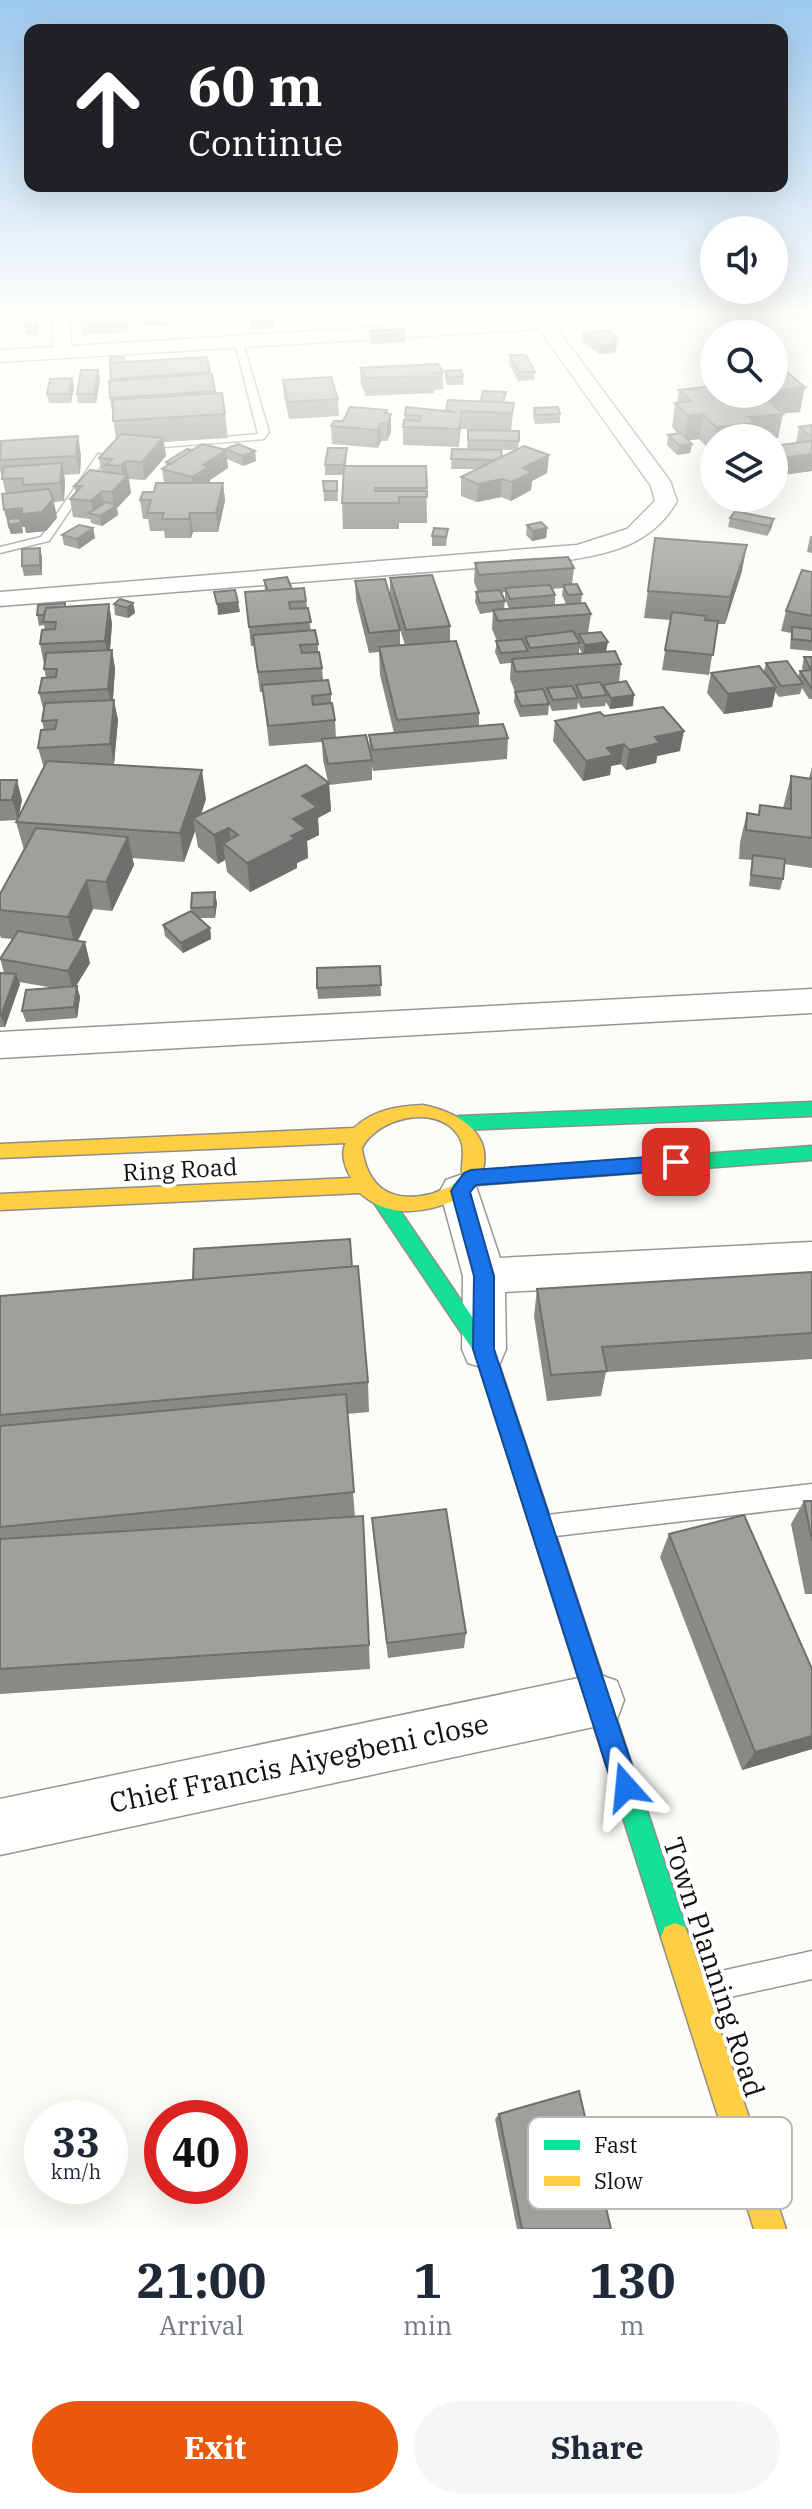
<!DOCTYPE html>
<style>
:root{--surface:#fff;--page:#f6f6f7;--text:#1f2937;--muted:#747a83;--accent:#ea580c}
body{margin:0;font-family:"IBM Plex Serif",serif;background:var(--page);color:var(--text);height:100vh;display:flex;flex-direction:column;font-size:30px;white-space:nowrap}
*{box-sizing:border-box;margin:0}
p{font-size:26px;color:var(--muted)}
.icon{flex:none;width:44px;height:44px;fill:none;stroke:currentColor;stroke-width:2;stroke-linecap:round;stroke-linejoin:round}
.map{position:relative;height:2229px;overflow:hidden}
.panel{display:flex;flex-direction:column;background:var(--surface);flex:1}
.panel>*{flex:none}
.hud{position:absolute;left:24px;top:24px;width:764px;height:168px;border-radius:16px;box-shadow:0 8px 32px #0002;background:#202124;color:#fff;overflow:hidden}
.tools{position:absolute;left:700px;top:216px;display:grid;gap:16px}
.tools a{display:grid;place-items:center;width:88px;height:88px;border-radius:50%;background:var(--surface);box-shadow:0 8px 32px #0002;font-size:40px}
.speed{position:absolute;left:24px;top:2100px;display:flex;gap:16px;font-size:40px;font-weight:700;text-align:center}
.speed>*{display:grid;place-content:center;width:104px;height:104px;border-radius:50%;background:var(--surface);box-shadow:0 8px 32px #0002;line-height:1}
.speed small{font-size:20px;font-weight:400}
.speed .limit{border:12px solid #d22;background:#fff;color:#111}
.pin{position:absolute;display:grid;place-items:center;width:68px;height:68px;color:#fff;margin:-34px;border-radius:16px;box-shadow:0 4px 12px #0006}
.me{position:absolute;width:88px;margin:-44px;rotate:342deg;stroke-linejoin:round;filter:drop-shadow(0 0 6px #0008)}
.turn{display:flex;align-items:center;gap:28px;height:168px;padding:0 32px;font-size:36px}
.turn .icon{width:104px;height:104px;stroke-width:2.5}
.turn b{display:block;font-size:56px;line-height:68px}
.eta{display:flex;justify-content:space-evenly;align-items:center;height:136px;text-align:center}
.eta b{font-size:48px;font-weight:700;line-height:56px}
.primary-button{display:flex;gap:16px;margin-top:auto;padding:16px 32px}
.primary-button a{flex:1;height:92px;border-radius:48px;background:var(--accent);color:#fff;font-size:32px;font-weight:700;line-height:92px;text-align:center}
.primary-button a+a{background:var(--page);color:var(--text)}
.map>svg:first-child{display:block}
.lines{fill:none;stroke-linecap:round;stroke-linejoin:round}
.lane-casing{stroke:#979795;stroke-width:3}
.street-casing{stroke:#979795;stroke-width:3}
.fast-casing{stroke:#8e8d8b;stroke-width:3}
.slow-casing{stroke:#8e8d8b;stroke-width:3}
.lane{fill:#fffffe;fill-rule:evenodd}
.street{fill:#fffffe;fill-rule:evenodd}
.fast{fill:#16e098;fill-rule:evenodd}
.slow{fill:#ffcf43;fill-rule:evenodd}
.wall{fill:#8a8986;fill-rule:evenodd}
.shaded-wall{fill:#716f6d}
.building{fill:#a19f9c;stroke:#716f6d;stroke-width:2}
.route{fill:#1a73e8;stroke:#114b97;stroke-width:2}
.labels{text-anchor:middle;stroke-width:8;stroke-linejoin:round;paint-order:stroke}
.street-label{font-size:24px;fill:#111;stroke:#fff}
.near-street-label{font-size:28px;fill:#111;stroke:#fff}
.key{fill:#fff;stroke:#b8b8b8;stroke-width:2}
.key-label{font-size:22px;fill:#111}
</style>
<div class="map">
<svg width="812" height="2229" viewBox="0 0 812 2229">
<rect width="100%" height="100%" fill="#fdfcf7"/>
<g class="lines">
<g class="lane-casing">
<g id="lane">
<path d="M239 340 243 343 269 432 264 439 150 448 149 446 154 443 258 434 235 343Z"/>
<path d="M98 454 107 456 49 541 0 553V547L41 537Z"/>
<path d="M812 1484V1506L547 1537 539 1534 536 1526 539 1518 547 1515Z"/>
<path d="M812 1951V1979L703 2003 693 1999 689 1989 693 1979 703 1975Z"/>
</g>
</g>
<g class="street-casing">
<g id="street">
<path d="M52 314H70L71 346 531 318 528 314H546L670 481 677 501C652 545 610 554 562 561L0 606V592L577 545 627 529 655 501 651 486 539 329 0 362V350L53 347Z"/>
<path d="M812 989V1013L0 1058V1032Z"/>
<path d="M460 1175 474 1180 500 1258 812 1242V1276L505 1292 506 1349 500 1363 484 1368 468 1363 462 1349 463 1276 440 1191 446 1180Z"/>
<path d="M598 1674 617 1681 624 1700 617 1719 598 1726 0 1855V1799Z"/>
</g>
</g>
<g class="fast-casing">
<g id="fast">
<path d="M812 1102V1116L459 1130 453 1128 450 1123 453 1118 459 1116Z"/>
<path d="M812 1146V1160L476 1185 455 1200 448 1197 446 1192 464 1173 471 1171Z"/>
<path d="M381 1190 388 1193 494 1349 689 1937 685 1947 675 1951 665 1947 661 1937 475 1353 374 1203 371 1198 374 1193Z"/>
</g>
</g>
<g class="slow-casing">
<g id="slow">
<path d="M423 1105C462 1113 500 1137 478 1183H464C457 1168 469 1152 458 1135 436 1103 377 1118 362 1148 367 1187 391 1204 431 1194 442 1191 450 1183 462 1187L464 1192 462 1197C429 1213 389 1220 360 1193L0 1210V1194L351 1178C345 1168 340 1153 346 1143L0 1158V1144L354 1128C373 1110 397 1106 423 1105Z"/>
<path d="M675 1923 685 1927 689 1937 786 2229H754L661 1937 665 1927Z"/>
</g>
</g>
<use href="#lane" class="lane"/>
<use href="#street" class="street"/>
<use href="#fast" class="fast"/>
<use href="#slow" class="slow"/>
</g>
<g class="wall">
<path d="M79 314H126L129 332 83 335Z"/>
<path d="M142 314H169L170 326 143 325Z"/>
<path d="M783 314H812V318L789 320Z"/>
<path d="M249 315 273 319 274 328 251 329Z"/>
<path d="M37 316 39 325 37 335H26L24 326Z"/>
<path d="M370 331 405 333V342L372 344 370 340Z"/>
<path d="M583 333 617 347 615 353 599 354 582 341Z"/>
<path d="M510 355 535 372 534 380 518 381 509 364Z"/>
<path d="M124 357 125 362 207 357 216 393 225 414 228 438 164 442 166 456 145 480 129 479 131 493 117 508 118 515 102 526 91 523 90 519 73 517 70 499 76 493 74 486 101 471 99 458 116 439 110 398 112 381 110 364Z"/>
<path d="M360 368 443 372V389L434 390V393L366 396 361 385Z"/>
<path d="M98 370 100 379 96 403H78L77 394Z"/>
<path d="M445 371 463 376V385H447L445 380Z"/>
<path d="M72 378 74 387 71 403H49L47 394Z"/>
<path d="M283 380 338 399 339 416 289 419 284 397Z"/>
<path d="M706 381 800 412 782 413 778 438H714V452H712L699 439 688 440 692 444 690 453 677 455 667 445 668 435 678 434 672 427 675 403H677L679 390 705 387Z"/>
<path d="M505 403H514L511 431 519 441 518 449 549 455 547 473 532 481 531 490 511 501 501 497 477 502 461 496V477L477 469H451L452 449 502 457 515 450 467 449 468 430 504 431 461 429 459 447 403 445V427L405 415 446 411Z"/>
<path d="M534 408 560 414V423L535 424 533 417Z"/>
<path d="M387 410 391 432 387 441H381L378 448 332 444 331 426 343 421Z"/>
<path d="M812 425V471L774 476V446L796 443 799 427Z"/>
<path d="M0 446 81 454 80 474 64 475 65 481 64 501 54 502 57 518 46 531 26 533 25 527H22L23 533 11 534 9 528H8L6 494 0 470Z"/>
<path d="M347 448 346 466H426L427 523H399V529H343L342 503 344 475H325V465Z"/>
<path d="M225 449 256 461 243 466 227 459 228 468 210 480V483H223L225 501 218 532H193L191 538H165L164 531H150L148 519H143L140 500 154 492 164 483 162 469 166 466V462L192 450H225Z"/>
<path d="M323 481H337L338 501H324Z"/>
<path d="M730 518 774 519 771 529 767 536 728 527Z"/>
<path d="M527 525 547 528 546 538 532 541 526 535Z"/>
<path d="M93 528 95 538 79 549 64 545 62 535Z"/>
<path d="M448 529 446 546H432V536Z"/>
<path d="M810 536H812V553L807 552Z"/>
<path d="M655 538 742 571 725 624H717L709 675 662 670 670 620 644 618Z"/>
<path d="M40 548 42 558V575L24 576 22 566Z"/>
<path d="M475 563 574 568 572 584 582 594 581 603 591 614 588 633 606 652 621 664 619 682 633 706 610 709 606 702 605 706 581 708 578 702 577 709 552 711 549 704 548 715 520 717 514 702 515 692 510 679 511 663 500 664 495 652 497 641 492 629 493 612 480 614 475 602 476 592H478L474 582ZM563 588 562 595 566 604 555 605V595L552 589ZM505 592V598L509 609H504L505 601 501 593ZM579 648 583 654 551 656 579 653Z"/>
<path d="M812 572V651L790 649 791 633 781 631 786 611Z"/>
<path d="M390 578 450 626V642L479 713V726L508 738 507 759 373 771 372 766V780L329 785 331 811 318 818 319 835 307 841 308 858 297 863V868L250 892 227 872 225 860 218 864 198 847 195 831 184 862 132 858 134 865 112 911 93 909 78 941 90 963 76 986 80 997 77 1018 26 1022 22 1011 54 988 19 982 20 984 5 1027H0V973H4L0 958 12 939 1 938 0 935V894L24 850 16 822 17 820 0 821V780L22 800 18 818 44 768 38 748 44 730 42 721 44 712 39 693 46 677 44 669V664L40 644 45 630 44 625 39 626 37 615 65 603 66 607 109 604 112 624 110 650H112L115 669 113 700 118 720 114 764H107L206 799 201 815 328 782 323 760 322 742 269 746 263 692H260L254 646H251L245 592 265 591 264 580 292 589 306 601 311 631 318 644V652L322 668 323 680 331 694V703L335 720 336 738 370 751 369 735 394 733 380 675 379 652 369 653 356 600 355 581 400 630V645H405L390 597Z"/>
<path d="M133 603 135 613 128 618 115 615 114 604Z"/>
<path d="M804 657H812V699H809L802 688 800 694 779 697 775 692 772 707 724 714 707 693 711 673 764 671 766 663 798 677 800 671H803L802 668Z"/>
<path d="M604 716 680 751 657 756 656 763 626 770 621 764 611 766 610 775 583 781 553 741 555 721Z"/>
<path d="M812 767V868L784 864 783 879 780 890 749 886 752 860 739 859 740 842 747 813 758 814 760 805 783 808 791 776 809 778Z"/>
<path d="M217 903 215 918H199L210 928 211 939 183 953 165 936 163 925 191 911V908Z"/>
<path d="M380 966 381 996 318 999 317 988Z"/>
<path d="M352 1267 368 1382 369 1412 347 1414 355 1517 363 1516 370 1669 0 1694V1296Z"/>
<path d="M812 1272V1359L606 1372 601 1396 547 1401 534 1316 537 1289Z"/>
<path d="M804 1501H812V1594H805L791 1524Z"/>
<path d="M372 1518 466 1633 464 1648 388 1658 373 1534Z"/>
<path d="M669 1534 812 1749 742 1770 660 1557Z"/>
<path d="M499 2114 611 2229H517L495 2119Z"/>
</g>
<g class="shaded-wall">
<path d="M37 316 39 325 37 335 36 326Z"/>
<path d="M618 338 615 353 599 354 600 346 611 339Z"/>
<path d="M98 370 100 379 96 403 94 394Z"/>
<path d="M72 378 74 387 71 403 69 394Z"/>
<path d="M805 387 800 412 754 416 759 394H774V391Z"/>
<path d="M391 414V432L387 441V424Z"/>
<path d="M703 414 699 439 684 441 688 416Z"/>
<path d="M783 414 778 438H715L716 427 749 417Z"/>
<path d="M381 423V441L378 448 377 430Z"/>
<path d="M78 436 81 454 80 474 76 456Z"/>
<path d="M163 438 166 456 145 480 142 462Z"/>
<path d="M692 444 690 453 677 455 679 445Z"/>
<path d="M226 450 228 468 210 480V485L194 495 192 477 203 465Z"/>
<path d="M255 451 256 461 243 466 242 456Z"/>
<path d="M812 454V471L774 476V459Z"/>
<path d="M549 455 547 473 532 481 531 490 511 501 512 482 523 468Z"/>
<path d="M126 461 131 493 117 508 118 515 102 526 100 516 114 507 112 492 123 480 121 466Z"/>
<path d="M62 463 65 481 64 501 60 483Z"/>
<path d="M502 479 501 497 477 502 478 484Z"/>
<path d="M223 483 225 501 218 532 216 513Z"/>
<path d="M102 491 105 509 94 515 91 501Z"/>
<path d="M53 499 57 518 46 531 26 533 25 527H22L23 533 11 534 4 510Z"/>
<path d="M190 513 193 532 191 538 189 519Z"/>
<path d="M774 519 771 529 767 536 769 526Z"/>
<path d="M93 528 95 538 79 549 77 539Z"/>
<path d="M547 528 546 538 532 541 533 531Z"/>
<path d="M747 545 742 571 725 624 730 597Z"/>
<path d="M40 548 42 558V575L40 565Z"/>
<path d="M238 602 240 612 218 615 217 604Z"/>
<path d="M133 603 135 613 128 618 127 608Z"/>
<path d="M109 604 112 624 109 661 105 641Z"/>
<path d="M608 642 606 652 583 655 585 645Z"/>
<path d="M112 650 115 669 112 710 108 689Z"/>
<path d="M776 687 772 707 724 714 728 694Z"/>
<path d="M634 695 633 706 610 709 611 698Z"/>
<path d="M114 700 118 720 114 764 110 744Z"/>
<path d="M684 731 680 751 657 756 656 763 626 770 629 750 655 737Z"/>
<path d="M624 744 621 764 611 766 610 775 583 781 586 761 607 748Z"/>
<path d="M202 770 206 799 198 822 193 818 195 831 184 862 180 833Z"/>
<path d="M17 780 22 800 18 820 12 800Z"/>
<path d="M329 783 331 811 318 818 319 835 307 841 308 858 297 863V868L250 892 247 863 293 819 302 796Z"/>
<path d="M229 828 232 850 223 843 225 860 218 864 214 835Z"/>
<path d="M128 837 134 865 112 911 106 882Z"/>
<path d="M87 880 93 909 75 946 68 917Z"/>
<path d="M215 892 217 903 215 918 214 907Z"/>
<path d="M210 928 211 939 183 953 181 943Z"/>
<path d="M85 942 90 963 73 991 68 971Z"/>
<path d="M16 974 20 984 5 1027 1 1016Z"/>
<path d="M77 986 80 997 77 1018 74 1007Z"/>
<path d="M812 1736V1749L742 1770 755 1752Z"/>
</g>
<g class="building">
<path d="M79 314H126V315L80 318Z"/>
<path d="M142 314H169V317L142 316Z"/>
<path d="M272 314 273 319 250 321 249 315Z"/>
<path d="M37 316 36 326H24L25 317Z"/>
<path d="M404 329 405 333 372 336 370 331Z"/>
<path d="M609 330 618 338 611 339 616 344 600 346 583 333Z"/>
<path d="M510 355H526L535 372H519Z"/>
<path d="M111 357H124V363H110Z"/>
<path d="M207 357 210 372 111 379 110 363Z"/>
<path d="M438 364 443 372 432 373 434 376 366 378 360 368Z"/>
<path d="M81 370H98L94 394H77Z"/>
<path d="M461 370 463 376 447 377 445 371Z"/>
<path d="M787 372 805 387 774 391V374Z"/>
<path d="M212 374 215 391 110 398 109 381Z"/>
<path d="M331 377 338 399 288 402 283 380Z"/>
<path d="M72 378 69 394H47L50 379Z"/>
<path d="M714 380V394H761L783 414 749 417 755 423 716 427 703 414 688 416 675 403 691 401 679 390 712 386 706 381Z"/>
<path d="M483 391 506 392 503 402 481 401Z"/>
<path d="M222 393 225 414 113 421V400Z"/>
<path d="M448 400 514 403 512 413 462 411 459 429 403 427 404 420 420 421 421 416 405 415 406 407 455 412 446 410Z"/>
<path d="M350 407 387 410 385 413 391 414 387 424 381 423 377 430 331 426 334 421H343Z"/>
<path d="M558 407 560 414 536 415 534 408Z"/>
<path d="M812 425V437L799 427Z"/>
<path d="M468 430 519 431V441L468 440Z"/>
<path d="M681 433 692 444 679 445 668 435Z"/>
<path d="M121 434 163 438 142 462 126 461 121 466 106 465 112 459 99 458Z"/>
<path d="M78 436 76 456 0 460 1 441Z"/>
<path d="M812 441V454L774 459V446Z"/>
<path d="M202 444 226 450 203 465 208 467 192 477 162 469Z"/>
<path d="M238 444 255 451 242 456 225 449Z"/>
<path d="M524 446 549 455 523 468 532 472 512 482 502 479 478 484 461 477Z"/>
<path d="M328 448H347L344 465H325Z"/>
<path d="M187 449 192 450 171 464 166 462Z"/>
<path d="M452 449 501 450 502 457 495 460 451 459Z"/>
<path d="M62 463 60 483 23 485V478L2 479 4 467Z"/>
<path d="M344 466H426L427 488H375V491H427V497H399V503H342Z"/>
<path d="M90 470 128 475 112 492 102 491 91 501 70 499 82 486H74Z"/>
<path d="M323 481H337V491H324Z"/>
<path d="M156 483H223L216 513H190L189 519H162L164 513H147L151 500H140L143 492H154Z"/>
<path d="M49 489 53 499 42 512 22 514V508L4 510 2 494Z"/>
<path d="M106 502 117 505 100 516 89 513Z"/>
<path d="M735 511 774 519 769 526 730 518Z"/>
<path d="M20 518 21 523 9 525 8 519Z"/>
<path d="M541 522 547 528 533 531 527 525Z"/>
<path d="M79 525 93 528 77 539 62 535Z"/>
<path d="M434 528 448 529 446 537 432 536Z"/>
<path d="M655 538 747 545 730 597 648 591Z"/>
<path d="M40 548V565L22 566V549Z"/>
<path d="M568 557 574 568 479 575 475 563Z"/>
<path d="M802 570 812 572V616L786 611Z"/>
<path d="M432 575 450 626 406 630 390 578Z"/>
<path d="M287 577 292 589 268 591 264 580Z"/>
<path d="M385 579 400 630 369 633 355 581Z"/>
<path d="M577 584 582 594 568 595 563 585Z"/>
<path d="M550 585 555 595 510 599 505 588Z"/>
<path d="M304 588 306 601 289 602 290 609 308 608 311 622 249 627 245 592Z"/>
<path d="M235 590 238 602 217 604 214 592Z"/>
<path d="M500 590 505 601 480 603 476 592Z"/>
<path d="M120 599 133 603 127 608 114 604Z"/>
<path d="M65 603V607L46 608 44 615H37L38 605Z"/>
<path d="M585 603 591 614 498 621 493 610Z"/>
<path d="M109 604 105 641 40 644 42 630 55 629 56 622H43L46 608Z"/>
<path d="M672 612 706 616 705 620 718 621 713 655 665 650Z"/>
<path d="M792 627 812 629V641L792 639Z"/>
<path d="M315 630 318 644 300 645 302 653 319 652 322 668 258 672 253 635Z"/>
<path d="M573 631 580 643 530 648 525 637Z"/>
<path d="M601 632 608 642 585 645 579 634Z"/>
<path d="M522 639 528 651 501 653 496 641Z"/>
<path d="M456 641 479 713 397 720 379 647Z"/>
<path d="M112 650 108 689 39 693 42 678 56 677 57 669H44L46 653Z"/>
<path d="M615 651 621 664 516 672 512 659Z"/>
<path d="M804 657H812V668H810Z"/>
<path d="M787 661 803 684 781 686 766 663Z"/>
<path d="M759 666 776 687 728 694 711 673Z"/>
<path d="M812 670V689L800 671Z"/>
<path d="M328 680 331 694 312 696 313 705 332 703 335 720 268 726 262 685Z"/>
<path d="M626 681 634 695 611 698 603 685Z"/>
<path d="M600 682 607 695 582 698 576 685Z"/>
<path d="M572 686 578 698 553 700 547 688Z"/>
<path d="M543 689 549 704 521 706 515 692Z"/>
<path d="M114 700 110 744 38 748 41 730 55 729 57 720 42 721 45 703Z"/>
<path d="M663 707 684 731 655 737 660 743 629 750 624 744 607 748 613 755 586 761 555 721 600 712 604 716Z"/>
<path d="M503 724 508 738 373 750 369 735Z"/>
<path d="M366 735 372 760 328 764 322 739Z"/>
<path d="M47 761 202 770 180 833 16 822Z"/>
<path d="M306 765 329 783 302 796 317 807 293 819 306 829 291 836 295 839 247 863 223 843 238 835 229 828 214 835 193 818Z"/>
<path d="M791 776 812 779V838L746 830 747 813 759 815 760 805 791 809Z"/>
<path d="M0 780H17L12 800H0Z"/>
<path d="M36 828 128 837 106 882 87 880 68 917 0 910V894Z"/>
<path d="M753 855 785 859 783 879 751 875Z"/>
<path d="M215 892 214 907 191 908 192 893Z"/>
<path d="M191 911 210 928 181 943 163 925Z"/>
<path d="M18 931 85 942 68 971 0 959Z"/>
<path d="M380 966 381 985 317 988V968Z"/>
<path d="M0 973 16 974 1 1016H0Z"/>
<path d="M77 986 74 1007 22 1011 26 990Z"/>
<path d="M350 1239 352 1267 193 1280 194 1249Z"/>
<path d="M358 1266 368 1382 0 1415V1296Z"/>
<path d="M812 1272V1333L602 1347 607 1371 551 1375 537 1289Z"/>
<path d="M346 1394 354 1492 0 1527V1426Z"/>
<path d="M804 1501H812V1541Z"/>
<path d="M446 1509 466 1633 387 1643 372 1518Z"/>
<path d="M744 1515 812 1669V1736L755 1752 669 1534Z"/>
<path d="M363 1516 369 1645 0 1669V1539Z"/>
<path d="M579 2091 611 2229H522L499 2114Z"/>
</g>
<linearGradient id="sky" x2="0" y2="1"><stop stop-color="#9dc9ee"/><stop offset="0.5" stop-color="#fefefb"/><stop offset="1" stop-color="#fefefb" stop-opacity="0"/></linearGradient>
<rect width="812" height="626" fill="url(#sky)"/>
<path class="route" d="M676 1155 685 1162 676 1170 476 1185 470 1192 494 1276V1349L639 1787 635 1797 626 1800 617 1797 613 1787 473 1349 474 1276 451 1191 464 1173 471 1170Z"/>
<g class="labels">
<g class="street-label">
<text transform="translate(180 1170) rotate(-3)" y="8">Ring Road</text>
</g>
<g class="near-street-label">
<text transform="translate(299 1763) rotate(-12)" y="10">Chief Francis Aiyegbeni close</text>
<text transform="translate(714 1967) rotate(72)" y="10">Town Planning Road</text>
</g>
</g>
<rect x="528" y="2117" width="264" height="92" rx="12" class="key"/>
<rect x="544" y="2140" width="36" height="10" fill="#16e098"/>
<rect x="544" y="2176" width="36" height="10" fill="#ffcf43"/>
<g class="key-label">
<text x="594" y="2153">Fast</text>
<text x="594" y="2189">Slow</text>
</g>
</svg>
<div class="tools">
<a><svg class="icon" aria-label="sound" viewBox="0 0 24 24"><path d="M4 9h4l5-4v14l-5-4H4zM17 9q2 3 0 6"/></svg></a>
<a><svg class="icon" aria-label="search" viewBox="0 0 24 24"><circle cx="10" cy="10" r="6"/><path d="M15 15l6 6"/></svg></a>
<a><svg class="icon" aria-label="layers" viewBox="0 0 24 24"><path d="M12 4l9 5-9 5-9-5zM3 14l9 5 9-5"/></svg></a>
</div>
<div class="speed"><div>33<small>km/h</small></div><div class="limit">40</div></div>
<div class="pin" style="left:676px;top:1162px;background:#d93025"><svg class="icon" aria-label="arrive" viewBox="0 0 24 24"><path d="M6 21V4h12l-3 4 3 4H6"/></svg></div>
<svg class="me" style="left:626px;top:1787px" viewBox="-20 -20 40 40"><path d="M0-17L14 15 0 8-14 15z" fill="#1a73e8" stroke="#fff" stroke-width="4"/></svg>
<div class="hud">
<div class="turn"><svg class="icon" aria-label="ahead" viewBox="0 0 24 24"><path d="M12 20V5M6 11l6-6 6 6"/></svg><div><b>60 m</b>Continue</div></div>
</div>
</div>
<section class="panel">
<div class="eta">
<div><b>21:00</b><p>Arrival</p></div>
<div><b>1</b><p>min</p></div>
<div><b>130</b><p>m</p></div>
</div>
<div class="primary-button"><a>Exit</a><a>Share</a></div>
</section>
